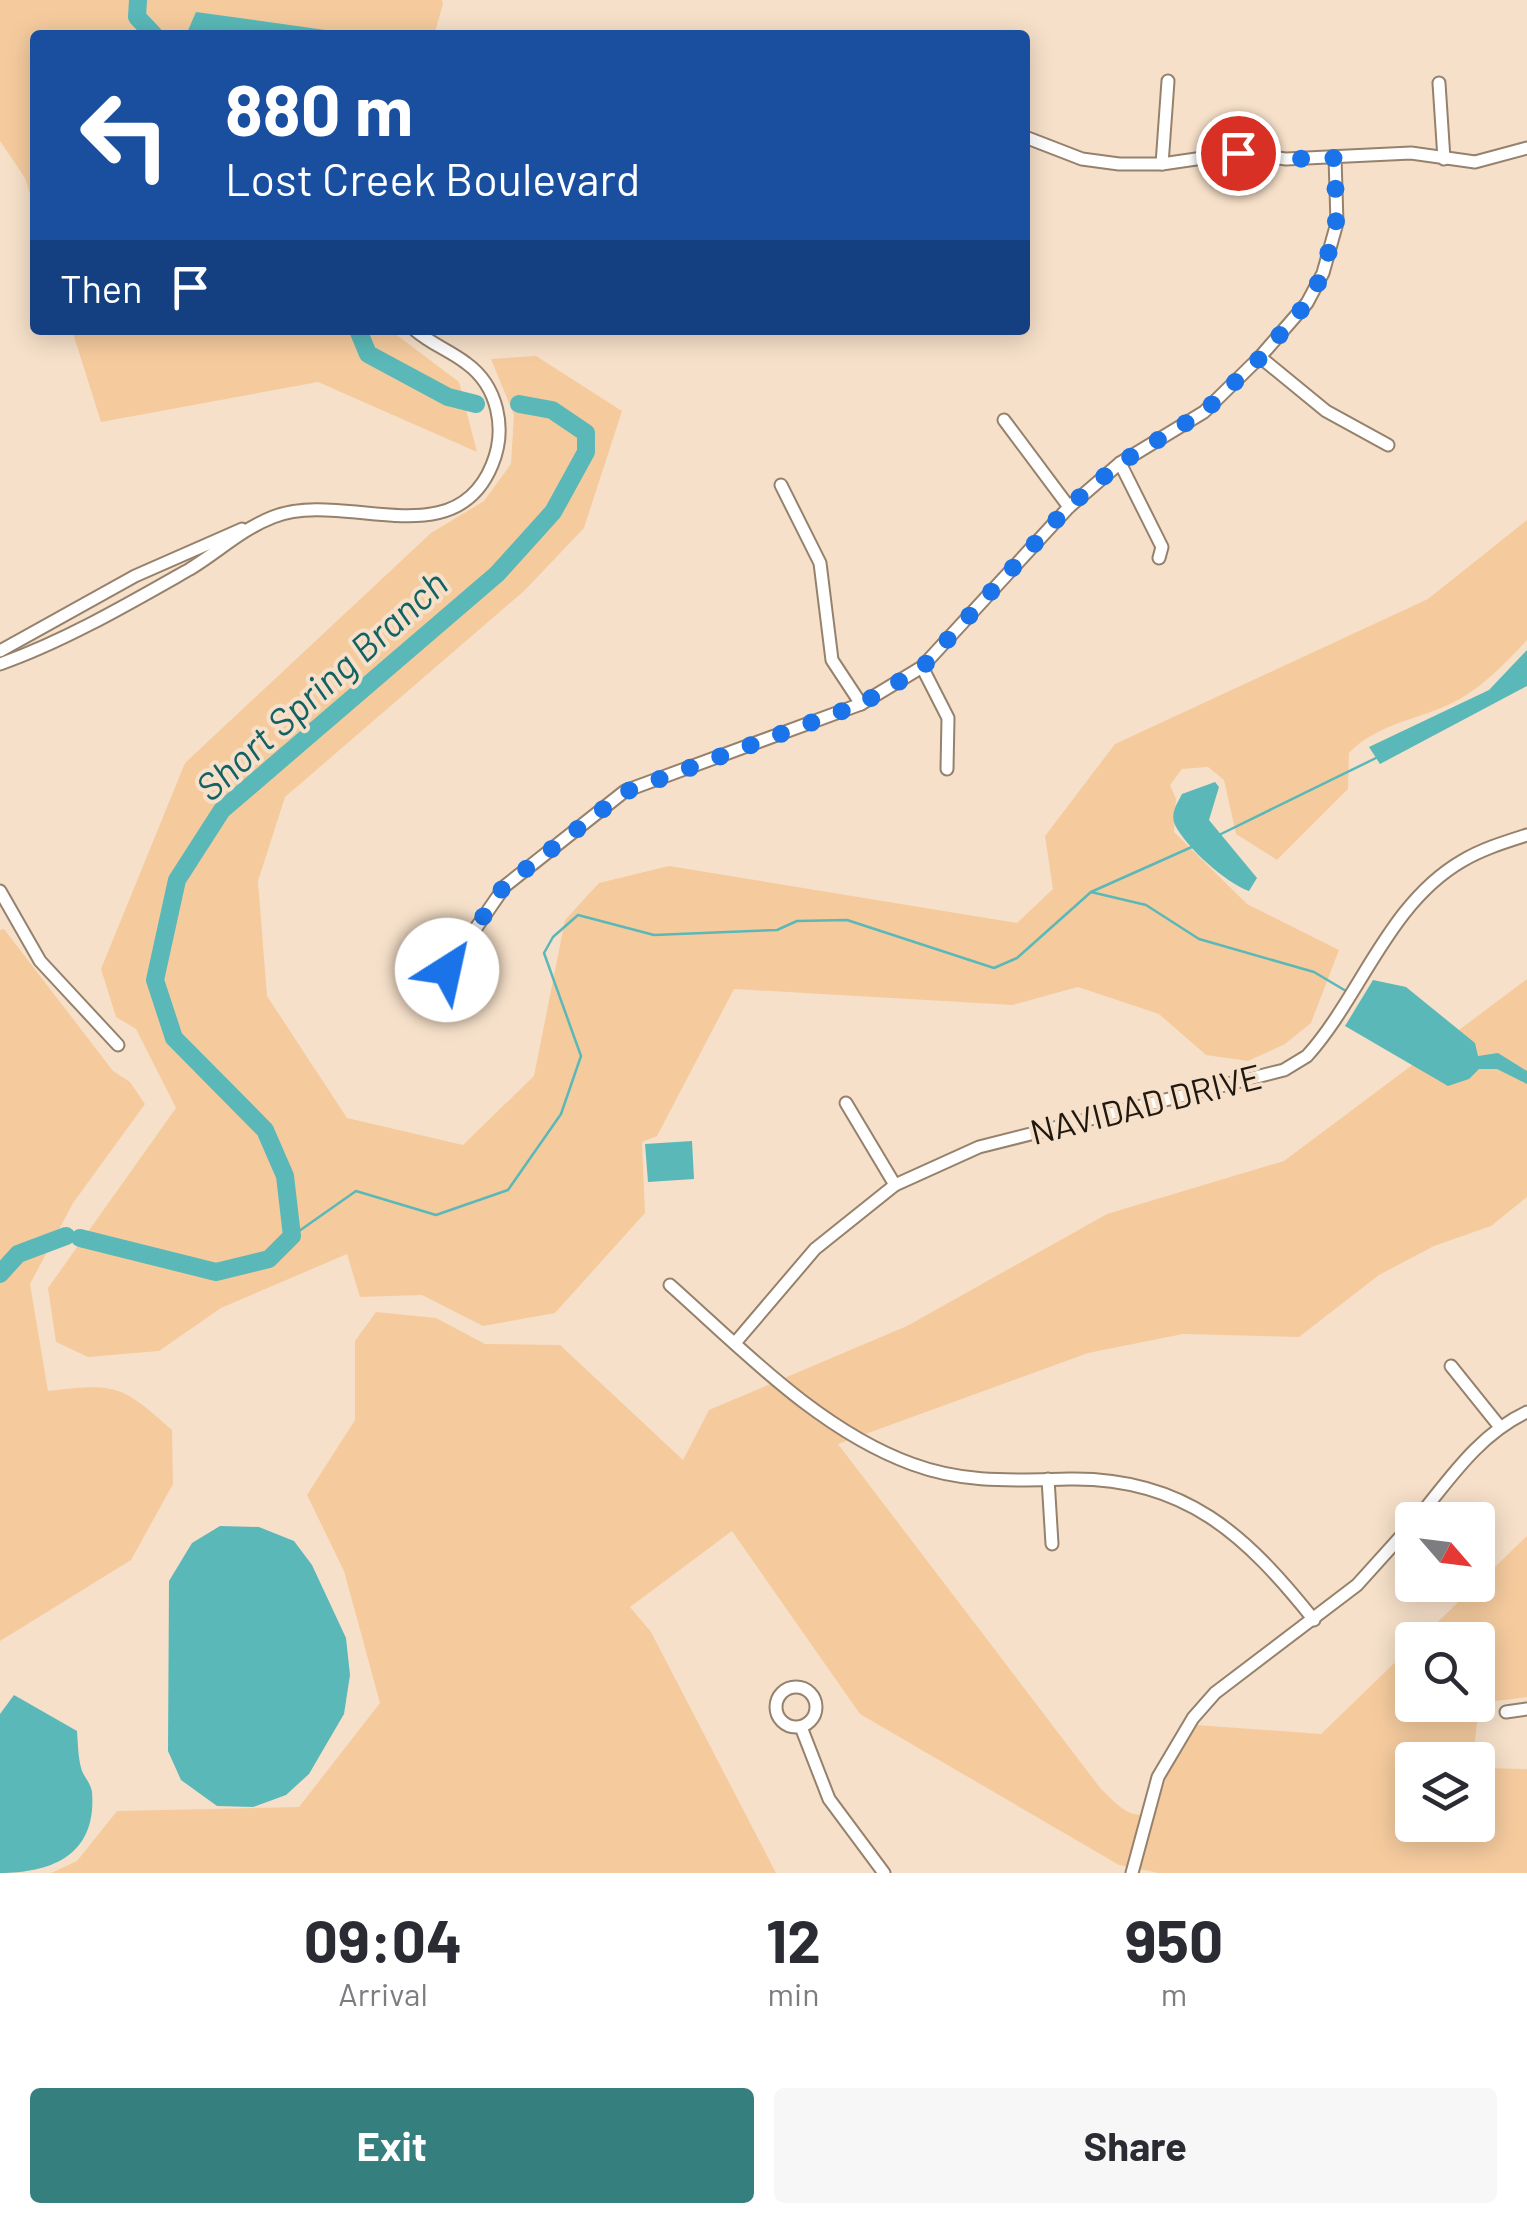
<!DOCTYPE html>
<style>
:root{--surface:#fff;--page:#f7f7f7;--text:#2b2b33;--muted:#7c7c81;--accent:#367f7f}
body{margin:0;font-family:Barlow,sans-serif;background:var(--page);color:var(--text);height:100vh;display:flex;flex-direction:column;font-size:38px;white-space:nowrap}
*{box-sizing:border-box;margin:0}
p{font-size:32px;color:var(--muted)}
.icon{flex:none;width:55px;height:55px;fill:none;stroke:currentColor;stroke-width:2;stroke-linecap:round;stroke-linejoin:round}
.map{position:relative;height:1873px;overflow:hidden}
.sheet{display:flex;flex-direction:column;background:var(--surface);flex:1}
.sheet>*{flex:none}
.top-card{position:absolute;left:30px;top:30px;width:1000px;height:305px;border-radius:10px;box-shadow:0 5px 25px #0003;background:#1a4fa0;color:#fff;overflow:hidden}
.needle{width:65px;rotate:118deg}
.controls{position:absolute;left:1395px;top:1502px;display:grid;gap:20px}
.controls a{display:grid;place-items:center;width:100px;height:100px;border-radius:10px;background:var(--surface);box-shadow:0 5px 25px #0003;font-size:50px}
.pin{position:absolute;display:grid;place-items:center;width:85px;height:85px;color:#fff;margin:-42px;border:5px solid #fff;border-radius:50%;box-shadow:0 2px 10px #0007}
.me{position:absolute;width:110px;margin:-55px;rotate:35deg;stroke-linejoin:round;filter:drop-shadow(0 0 8px #0008)}
.turn{display:flex;align-items:center;gap:35px;height:210px;padding:0 30px;font-size:45px}
.turn .icon{width:130px;height:130px;stroke-width:2.5}
.turn b{display:block;font-size:70px;line-height:85px}
.then{display:flex;align-items:center;height:95px;padding:0 30px;background:#0003;gap:20px;font-size:38px}
.eta{display:flex;justify-content:space-evenly;align-items:center;height:170px;text-align:center}
.eta b{font-size:60px;font-weight:700;line-height:70px}
.action{display:flex;gap:20px;margin-top:auto;padding:20px 30px}
.action a{flex:1;height:115px;border-radius:10px;background:var(--accent);color:#fff;font-size:40px;font-weight:700;line-height:115px;text-align:center}
.action a+a{background:var(--page);color:var(--text)}
.map>svg:first-child{display:block}
.green{fill:#f5cb9e}
.water{fill:#5ab8b8}
.lines{fill:none;stroke-linecap:round;stroke-linejoin:round}
.stream{stroke:#5ab8b8;stroke-width:2.5}
.river{stroke:#5ab8b8;stroke-width:18}
.minor-casing{stroke:#95816c;stroke-width:15}
.minor{stroke:#fff;stroke-width:11}
.route{stroke:#1a73e8;stroke-width:18;stroke-dasharray:0 32.4}
.labels{text-anchor:middle;stroke-width:8;stroke-linejoin:round;paint-order:stroke}
.street-label{font-size:35px;fill:#1f1810;stroke:#f6e0c9}
.water-label{font-size:38px;font-style:italic;fill:#136263;stroke:#f6e0c9}
</style>
<div class="map">
<svg width="1527" height="1873" viewBox="0 0 1527 1873">
<rect width="100%" height="100%" fill="#f6e0c9"/>
<g class="green">
<path d="M0 0H442L443 4 434 35H35V211L25 178 0 141Z"/>
<path d="M72 330H390L459 382 477 452 318 382 101 422Z"/>
<path d="M536 356 622 411 584 528 524 591 285 797 258 881 267 996 347 1118 463 1145 534 1076 565 920 599 883 669 866 1017 923 1053 889 1045 836 1115 744 1428 599 1527 520V640C1504 665 1479 691 1448 705 1412 721 1376 725 1349 753L1348 789 1277 860 1236 834 1224 780 1208 767 1182 769 1170 785 1176 799 1174 832 1247 904 1339 950 1311 1023 1285 1044 1248 1061 1206 1055 1159 1014 1078 987 1012 1005 734 989 657 1136 642 1142 645 1213 555 1313 483 1326 422 1295 360 1297 347 1254 221 1308 159 1351 88 1357 56 1342 48 1288 176 1108 136 1029 116 1017 101 969 185 763 431 533 484 501 511 464 514 415 491 359Z"/>
<path d="M4 929 113 1071 130 1082 145 1104 73 1203 30 1284 48 1391C115 1383 121 1384 172 1430L173 1484 131 1560 0 1641V930Z"/>
<path d="M1527 979V1197L1491 1226 1434 1246 1379 1275 1299 1337 1183 1334 1088 1353 838 1444 1101 1789C1119 1806 1129 1820 1154 1813L1170 1766 1196 1725 1321 1734 1412 1646V1705H1478V1640H1419L1527 1536V1697L1479 1703 1473 1760H1412V1825H1478V1768L1527 1769V1873H1159L1119 1865 860 1714 732 1531 630 1607 651 1632 776 1873H51L77 1861 117 1811 299 1807 380 1703 344 1571 307 1495 355 1420V1341L376 1312 436 1318 485 1344 560 1345 683 1460 709 1410 907 1326 1107 1214 1284 1161Z"/>
</g>
<g class="water">
<path d="M196 12 361 35H186Z"/>
<path d="M1527 650V686L1380 764 1369 747 1489 690Z"/>
<path d="M1215 782 1219 787 1209 820 1257 878 1249 891C1226 883 1186 847 1175 825 1170 813 1177 804 1182 794Z"/>
<path d="M1373 980 1406 987 1475 1043 1478 1056 1498 1053 1527 1071V1084L1497 1069H1479L1469 1079 1448 1086 1345 1026Z"/>
<path d="M692 1141 694 1179 648 1182 645 1144Z"/>
<path d="M220 1526 259 1527 294 1541 312 1565 346 1638 350 1675 344 1714 309 1774 286 1795 253 1807 217 1806 181 1780 168 1751 169 1581 192 1543Z"/>
<path d="M14 1695 77 1731C78 1744 78 1759 82 1771 85 1778 91 1784 92 1792 97 1855 52 1873 0 1873V1714Z"/>
</g>
<g class="lines">
<g class="stream">
<path d="M1219 835 1378 757"/>
<path d="M1091 892 1146 905 1199 939 1314 972 1346 991"/>
<path d="M292 1236 356 1191 436 1215 508 1190 561 1114 581 1056 544 953 553 937 578 915 654 935 777 930 797 921 847 920 994 968 1017 958 1091 892 1194 846"/>
</g>
<g class="river">
<path d="M138 0 137 17 154 35"/>
<path d="M358 330 368 354 448 397 476 404"/>
<path d="M80 1238 216 1272 269 1259 292 1236 285 1176 265 1130 174 1038 155 980 177 880 222 810 497 574 553 512 586 452V433L552 410 519 404"/>
<path d="M0 1274 18 1254 66 1236"/>
</g>
<g class="minor-casing">
<g id="minor">
<path d="M1439 83 1444 159"/>
<path d="M1025 137 1082 159 1119 164H1162L1237 153 1286 159 1411 153 1475 162 1527 148"/>
<path d="M1162 164 1168 81"/>
<path d="M1260 357 1326 411 1388 445"/>
<path d="M1004 420 1069 507"/>
<path d="M1120 463 1162 547 1159 558"/>
<path d="M781 485 820 563 832 660 861 704"/>
<path d="M0 651 135 576 242 529"/>
<path d="M0 664C65 641 130 603 190 569 218 552 242 529 273 517 343 489 454 558 492 465 507 429 498 386 466 363 449 350 431 344 415 330"/>
<path d="M922 667 948 718 947 769"/>
<path d="M0 891 40 961 118 1045"/>
<path d="M447 970 505 886 625 791 861 704 922 667 1069 507 1120 463 1204 412 1260 357 1307 303 1323 273 1337 223 1335 157"/>
<path d="M846 1103 895 1185"/>
<path d="M670 1285C743 1350 819 1430 912 1464 966 1484 1014 1480 1069 1479 1185 1477 1246 1535 1314 1620"/>
<path d="M735 1343 815 1249 895 1185 979 1147 1284 1070 1307 1056C1361 996 1388 904 1462 861 1482 849 1505 842 1527 835"/>
<path d="M1451 1366 1500 1427"/>
<path d="M1048 1479 1052 1544"/>
<path d="M1416 1520C1449 1480 1478 1435 1527 1412"/>
<circle cx="796" cy="1707" r="20"/>
<path d="M1506 1712 1527 1709"/>
<path d="M801 1727 829 1799 884 1873"/>
<path d="M1132 1873 1158 1777 1193 1718 1215 1693 1357 1585 1412 1524"/>
</g>
</g>
<use href="#minor" class="minor"/>
</g>
<g class="lines">
<path class="route" d="M447 970 504 886 625 792 861 704 922 668 1068 507 1120 463 1204 412 1260 358 1307 303 1323 274 1336 223 1335 158 1286 159 1238 153"/>
</g>
<g class="labels">
<g class="street-label">
<text transform="translate(1146 1105) rotate(-14)" y="12">NAVIDAD DRIVE</text>
</g>
<g class="water-label">
<text transform="translate(322 686) rotate(-42)" y="13">Short Spring Branch</text>
</g>
</g>
</svg>
<div class="controls">
<a><svg class="needle" viewBox="-14 -14 28 28"><path d="M0-13l5 13h-10z" fill="#e53935"/><path d="M0 13l5-13h-10z" fill="#7c7c81"/></svg></a>
<a><svg class="icon" aria-label="search" viewBox="0 0 24 24"><circle cx="10" cy="10" r="6"/><path d="M15 15l6 6"/></svg></a>
<a><svg class="icon" aria-label="layers" viewBox="0 0 24 24"><path d="M12 4l9 5-9 5-9-5zM3 14l9 5 9-5"/></svg></a>
</div>
<div class="pin" style="left:1238px;top:153px;background:#d93025"><svg class="icon" aria-label="arrive" viewBox="0 0 24 24"><path d="M6 21V4h12l-3 4 3 4H6"/></svg></div>
<svg class="me" style="left:447px;top:970px" viewBox="-20 -20 40 40"><circle r="19" fill="#fff"/><path d="M0-13L10 11 0 6-10 11z" fill="#1a73e8"/></svg>
<div class="top-card">
<div class="turn"><svg class="icon" aria-label="left" viewBox="0 0 24 24"><path d="M17 20v-9H6M10 6l-5 5 5 5"/></svg><div><b>880 m</b>Lost Creek Boulevard</div></div>
<div class="then">Then<svg class="icon" aria-label="arrive" viewBox="0 0 24 24"><path d="M6 21V4h12l-3 4 3 4H6"/></svg></div>
</div>
</div>
<section class="sheet">
<div class="eta">
<div><b>09:04</b><p>Arrival</p></div>
<div><b>12</b><p>min</p></div>
<div><b>950</b><p>m</p></div>
</div>
<div class="action"><a>Exit</a><a>Share</a></div>
</section>
